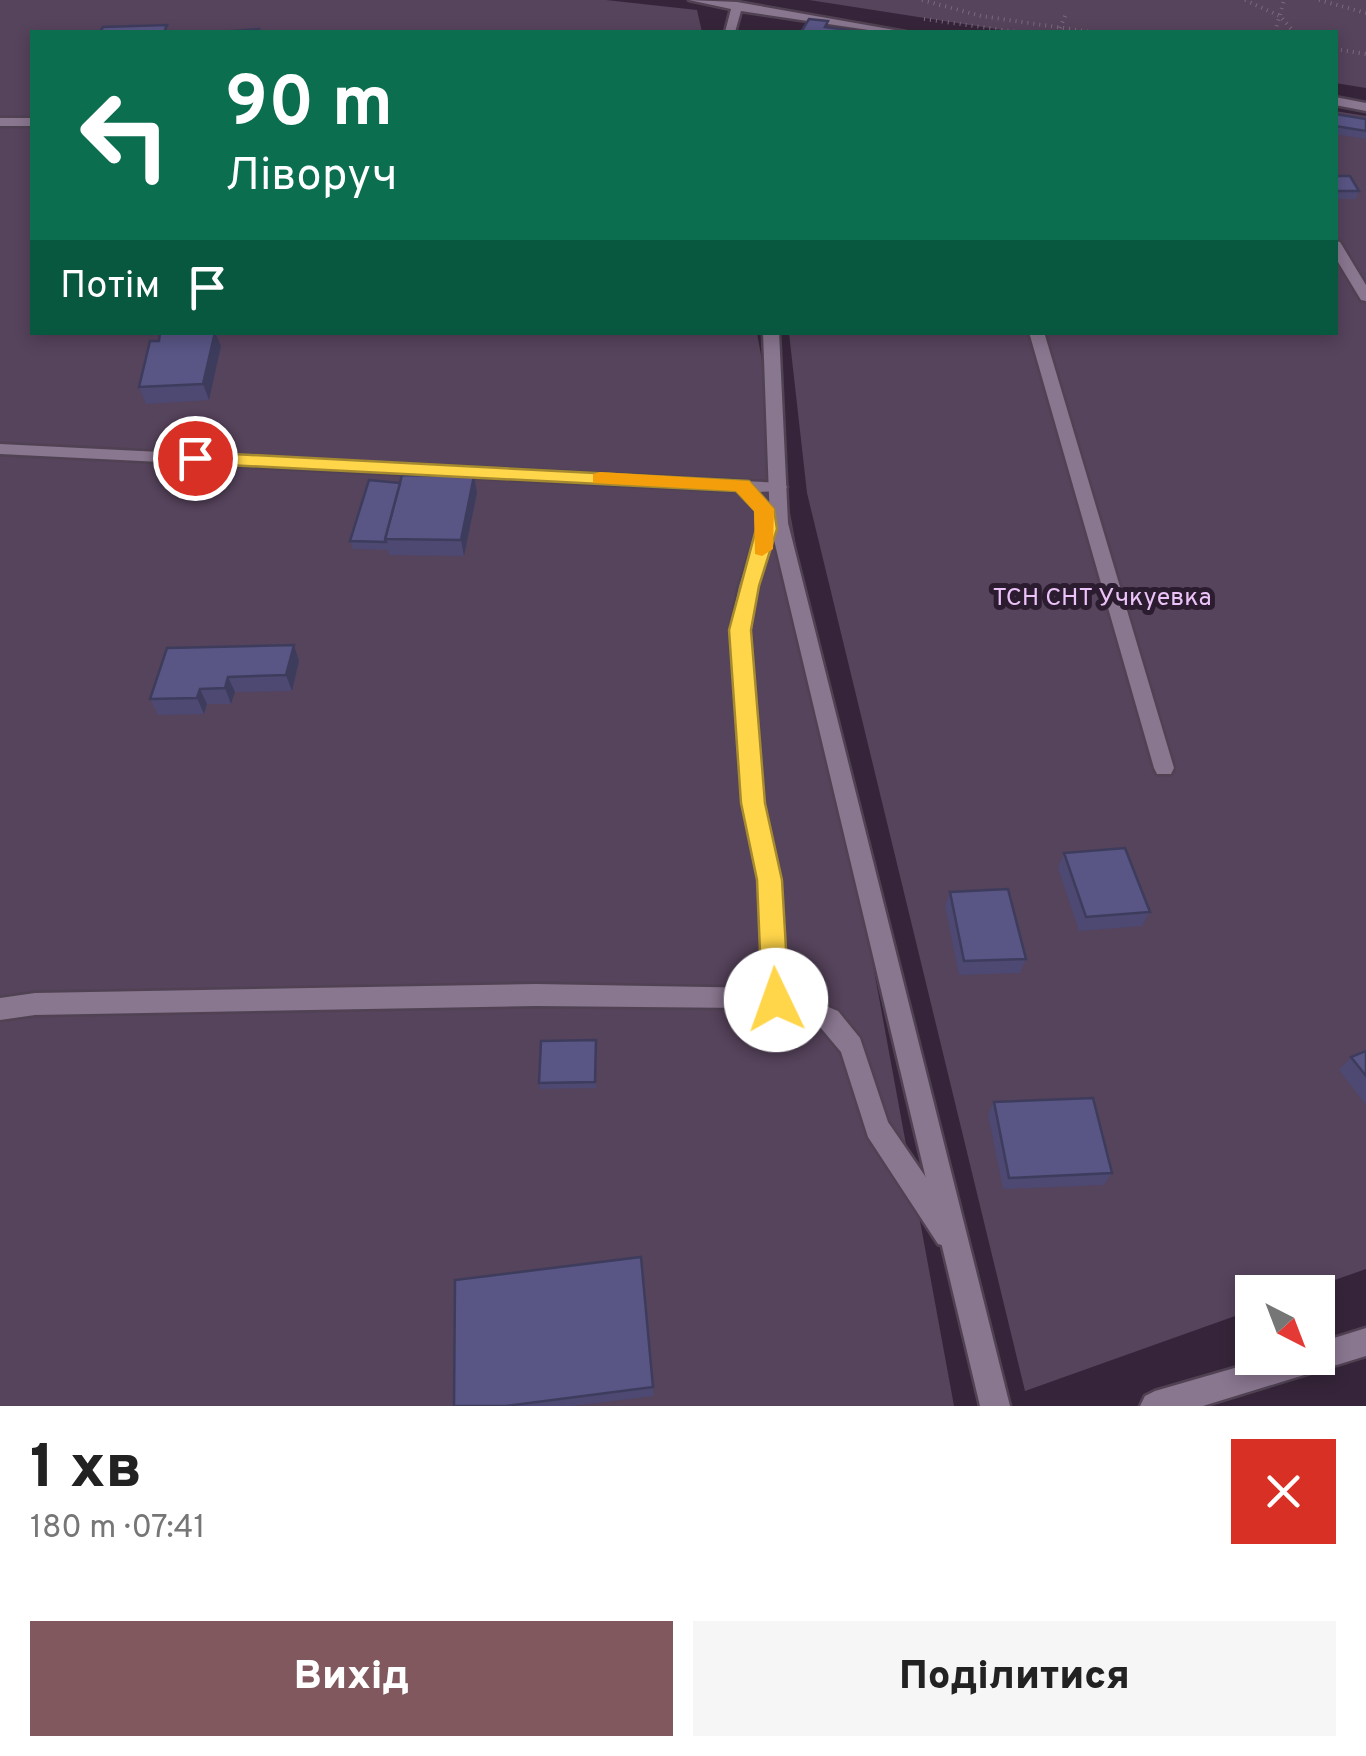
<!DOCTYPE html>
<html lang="uk">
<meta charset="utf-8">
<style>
:root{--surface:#fff;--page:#f6f6f6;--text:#222;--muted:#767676;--accent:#80585d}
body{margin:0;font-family:Overpass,sans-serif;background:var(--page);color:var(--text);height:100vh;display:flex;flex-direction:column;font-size:38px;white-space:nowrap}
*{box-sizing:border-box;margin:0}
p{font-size:32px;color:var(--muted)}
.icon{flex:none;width:55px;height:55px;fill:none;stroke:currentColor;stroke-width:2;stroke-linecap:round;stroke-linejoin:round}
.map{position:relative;height:1406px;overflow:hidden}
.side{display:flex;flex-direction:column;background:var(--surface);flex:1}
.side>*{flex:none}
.hud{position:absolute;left:30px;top:30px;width:1308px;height:305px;border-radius:0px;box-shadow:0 5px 15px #0003;background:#0b6e4f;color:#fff;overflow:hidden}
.needle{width:65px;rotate:138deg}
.tools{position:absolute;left:1235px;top:1275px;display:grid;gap:20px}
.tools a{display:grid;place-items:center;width:100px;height:100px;border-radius:0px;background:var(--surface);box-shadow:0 5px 15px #0003;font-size:50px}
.pin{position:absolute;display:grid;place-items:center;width:85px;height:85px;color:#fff;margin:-42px;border:5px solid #fff;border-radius:50%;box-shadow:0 2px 10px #0007}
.me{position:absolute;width:110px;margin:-55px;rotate:357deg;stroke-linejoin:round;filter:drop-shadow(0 0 8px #0008)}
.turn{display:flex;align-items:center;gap:35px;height:210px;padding:0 30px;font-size:45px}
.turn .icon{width:130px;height:130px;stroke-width:2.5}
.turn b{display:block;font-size:70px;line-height:85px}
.then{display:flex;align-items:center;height:95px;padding:0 30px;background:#0003;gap:20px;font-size:38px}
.round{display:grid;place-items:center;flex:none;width:105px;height:105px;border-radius:0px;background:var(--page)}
.head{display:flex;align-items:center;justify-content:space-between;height:170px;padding:0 30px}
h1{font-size:60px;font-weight:800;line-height:75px}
.primary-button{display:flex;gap:20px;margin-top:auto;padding:20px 30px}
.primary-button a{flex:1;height:115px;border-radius:0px;background:var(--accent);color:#fff;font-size:40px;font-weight:800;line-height:115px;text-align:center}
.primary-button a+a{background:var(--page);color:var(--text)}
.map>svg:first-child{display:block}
.green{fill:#56435c}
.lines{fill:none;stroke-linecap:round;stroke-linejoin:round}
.service-casing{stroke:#504253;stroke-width:5}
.minor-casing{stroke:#504253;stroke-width:5}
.path{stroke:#7a6b7d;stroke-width:4;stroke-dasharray:1 5;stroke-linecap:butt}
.service{fill:#89768f;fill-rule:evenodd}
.minor{fill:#89768f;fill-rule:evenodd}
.wall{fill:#4d4972}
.shaded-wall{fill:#3e3c5d}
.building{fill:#595585;stroke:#3e3c5d;stroke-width:2.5}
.route{fill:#ffd54a;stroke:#a68a30;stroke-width:2.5}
.slow{fill:#f59e0b}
.labels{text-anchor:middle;stroke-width:10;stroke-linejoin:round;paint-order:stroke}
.park-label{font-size:25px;fill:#ecc3f8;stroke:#2c1c30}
</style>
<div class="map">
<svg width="1366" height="1406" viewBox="0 0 1366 1406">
<rect width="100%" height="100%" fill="#36253a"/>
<g class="green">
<path d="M0 0H606L697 10 702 32H32V332L757 333 954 1406H0Z"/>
<path d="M809 0H1366V88L1335 83V32H1015Z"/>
<path d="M1335 111 1366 116V1269L1301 1292H1252V1310L1025 1391 807 493 789 333 1335 332Z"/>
</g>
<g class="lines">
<g class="service-casing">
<g id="service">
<rect x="0" y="118" width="32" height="8"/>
<path d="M0 444 784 483 787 487 784 491 758 492 774 509 776 529 757 586 750 630 764 803 781 880 787 990 838 1011 860 1038 888 1122 958 1224 961 1234 958 1244 948 1247 938 1244 868 1137 841 1052 820 1027 792 1013 745 1008 536 1006 35 1015 0 1020V998L35 993 536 984 764 988 759 880 742 803 730 630 739 586 758 529 756 511 738 491 0 454Z"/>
</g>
</g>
<g class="minor-casing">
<g id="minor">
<path d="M689 0 737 2 906 32H882L741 11 735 32H725L731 9Z"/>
<path d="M1335 97 1366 103V111L1335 105Z"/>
<path d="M1335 241 1340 242 1366 285V301L1361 300 1335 257Z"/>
<path d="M763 332H779L788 523 1010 1406H980L770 523Z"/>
<path d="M1029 332H1044L1174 768 1171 774H1157L1154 768Z"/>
<path d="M1366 1328V1356L1203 1406H1140L1145 1396 1155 1391 1269 1358H1318V1343Z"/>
</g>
</g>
<g class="path">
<path d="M922 0 981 16 1091 32"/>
<path d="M1245 0 1280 16 1294 32"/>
<path d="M1319 0 1366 13"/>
<path d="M924 19 1017 32"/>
<path d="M1060 28 1066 14"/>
<path d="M1275 32 1284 0"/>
<path d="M1335 49 1366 54"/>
</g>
<use href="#service" class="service"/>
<use href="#minor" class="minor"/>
</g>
<g class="wall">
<path d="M1335 114 1366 119V139L1335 134Z"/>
<path d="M1335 176 1359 191 1356 199H1335Z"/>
<path d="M221 346 209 400 146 404 139 387Z"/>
<path d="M474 476 477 493 464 556 389 555 388 550 353 549 350 541 400 483Z"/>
<path d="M167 648 299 661 292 691 235 692 231 704H207L204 714 158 715 150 699Z"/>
<path d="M1064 853 1150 912 1142 926 1079 931 1058 868Z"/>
<path d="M950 892 1026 959 1020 973 959 975 945 906Z"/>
<path d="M596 1040V1088L540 1089 539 1083Z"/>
<path d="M1366 1051V1105L1339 1070 1351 1057Z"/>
<path d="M994 1102 1112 1173 1104 1185 1003 1189 988 1114Z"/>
<path d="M641 1257 654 1396 572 1406H454Z"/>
</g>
<g class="shaded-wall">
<path d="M215 332 221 346 209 400 203 384Z"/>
<path d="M474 476 477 493 464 556 461 540Z"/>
<path d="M294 645 299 661 292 691 286 675Z"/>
<path d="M228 677 235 692 231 704 225 688Z"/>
<path d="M200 689 207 704 204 714 197 698Z"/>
</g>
<g class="building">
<path d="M809 19 828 21 825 27 863 32H801Z"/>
<path d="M167 25 164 32H100L103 27Z"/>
<path d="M259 29V32H218Z"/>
<path d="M1335 114 1366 119V131L1335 126Z"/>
<path d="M1335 176H1350L1359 191H1335Z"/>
<path d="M160 332H215L203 384 139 387 150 341H159Z"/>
<path d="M402 475 474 476 461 540 385 539Z"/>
<path d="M369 480 400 483 385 539 386 542 350 541Z"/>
<path d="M294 645 286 675 228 677 225 688 200 689 197 698 150 699 167 648Z"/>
<path d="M1125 848 1150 912 1086 917 1064 853Z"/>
<path d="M1008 889 1026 959 964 961 950 892Z"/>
<path d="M596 1040 595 1082 539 1083 541 1041Z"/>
<path d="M1366 1051V1076L1351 1057Z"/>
<path d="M1093 1098 1112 1173 1009 1178 994 1102Z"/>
<path d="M641 1257 653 1387 506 1406H454L455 1280Z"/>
</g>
<path class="route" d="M195 452 749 481 774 509 777 529 759 586 751 630 765 803 782 880 789 1000 785 1009 776 1012 766 1009 762 1000 757 880 741 803 729 630 756 529 755 511 736 491 188 463V454Z"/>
<path class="slow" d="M600 472 749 481 774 509 773 549 762 556 755 554 754 511 736 491 593 483V474Z"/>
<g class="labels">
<g class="park-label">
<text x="1102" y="605">ТСН СНТ Учкуевка</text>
</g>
</g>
</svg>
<div class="tools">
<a><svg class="needle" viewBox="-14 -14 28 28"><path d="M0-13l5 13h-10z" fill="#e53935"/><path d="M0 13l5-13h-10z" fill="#767676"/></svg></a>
</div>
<div class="pin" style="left:195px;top:458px;background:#d93025"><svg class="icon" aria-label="arrive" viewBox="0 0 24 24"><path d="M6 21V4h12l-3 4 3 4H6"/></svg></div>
<svg class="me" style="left:776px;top:1000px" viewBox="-20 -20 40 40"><circle r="19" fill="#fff"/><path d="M0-13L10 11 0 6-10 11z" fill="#ffd54a"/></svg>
<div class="hud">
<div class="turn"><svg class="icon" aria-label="left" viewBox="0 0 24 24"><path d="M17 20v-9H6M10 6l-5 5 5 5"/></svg><div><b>90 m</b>Ліворуч</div></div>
<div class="then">Потім<svg class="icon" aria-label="arrive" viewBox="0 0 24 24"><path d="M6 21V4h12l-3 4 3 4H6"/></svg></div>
</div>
</div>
<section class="side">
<div class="head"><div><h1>1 хв</h1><p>180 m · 07:41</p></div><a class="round" style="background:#d93025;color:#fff"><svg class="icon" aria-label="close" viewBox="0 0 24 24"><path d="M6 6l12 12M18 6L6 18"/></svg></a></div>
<div class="primary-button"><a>Вихід</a><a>Поділитися</a></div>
</section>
